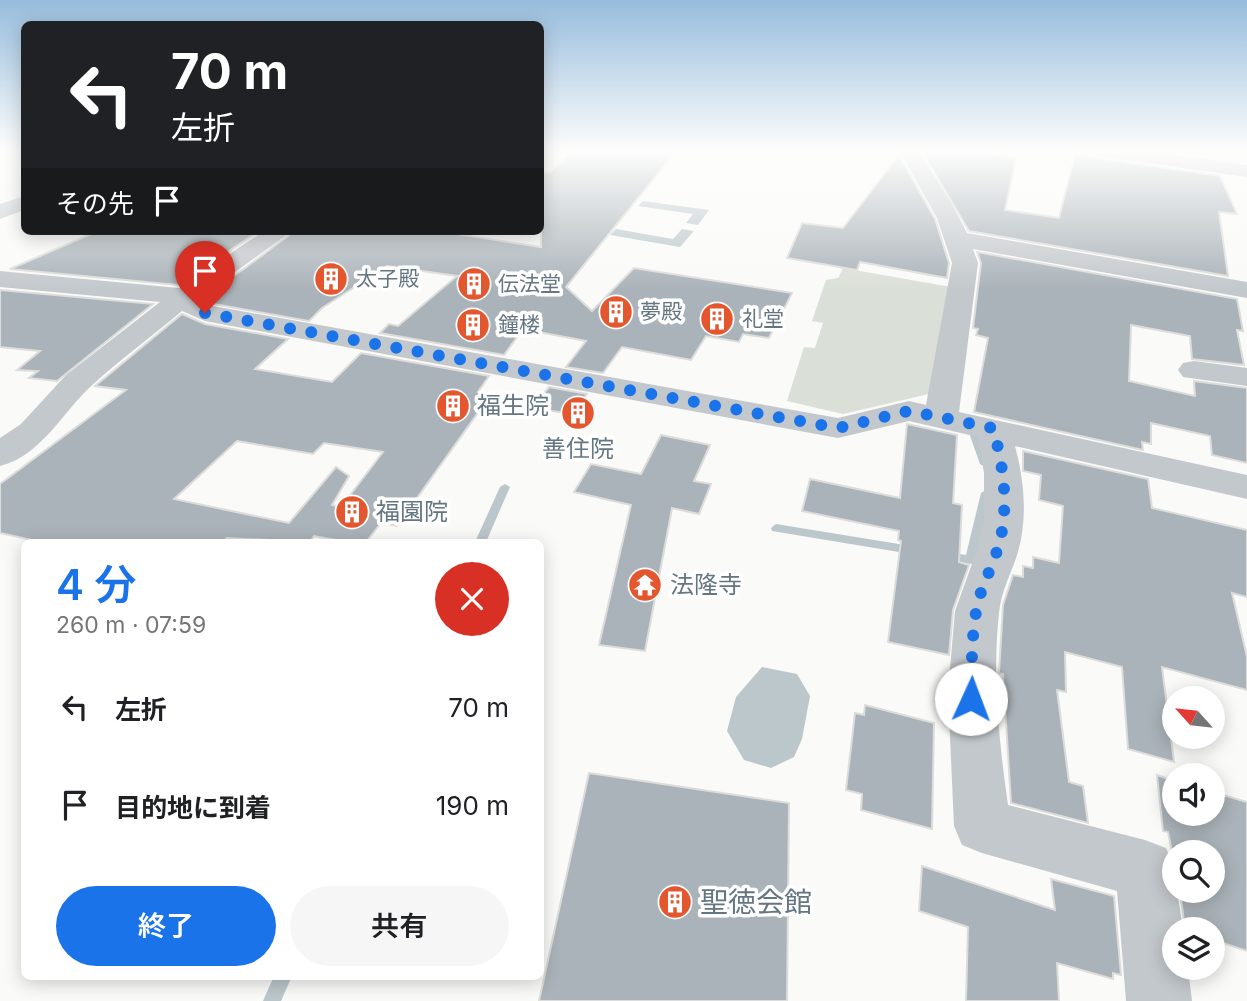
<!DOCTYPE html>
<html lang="ja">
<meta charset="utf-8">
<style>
:root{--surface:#fff;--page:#f6f6f6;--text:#202124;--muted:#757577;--accent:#1a73e8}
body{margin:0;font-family:Inter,"Noto Sans JP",sans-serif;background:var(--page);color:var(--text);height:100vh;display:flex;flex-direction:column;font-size:26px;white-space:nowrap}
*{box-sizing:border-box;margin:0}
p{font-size:23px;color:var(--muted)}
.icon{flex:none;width:38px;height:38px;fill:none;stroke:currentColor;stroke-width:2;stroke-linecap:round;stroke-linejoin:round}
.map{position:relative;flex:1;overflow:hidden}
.sheet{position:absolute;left:21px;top:539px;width:523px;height:441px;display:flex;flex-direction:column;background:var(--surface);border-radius:10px;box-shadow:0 4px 18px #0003}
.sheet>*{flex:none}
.top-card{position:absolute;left:21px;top:21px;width:523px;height:214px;border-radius:10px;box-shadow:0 4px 18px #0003;background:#202124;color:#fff;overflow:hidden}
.needle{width:46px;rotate:297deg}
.controls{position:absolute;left:1162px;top:686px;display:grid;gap:14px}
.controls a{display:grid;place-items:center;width:63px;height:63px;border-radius:50%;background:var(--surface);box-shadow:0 4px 18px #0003;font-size:35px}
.pin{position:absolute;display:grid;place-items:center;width:60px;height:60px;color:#fff;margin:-72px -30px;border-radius:50% 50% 50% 0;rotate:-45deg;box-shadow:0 0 7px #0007}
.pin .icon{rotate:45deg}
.me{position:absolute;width:77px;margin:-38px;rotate:2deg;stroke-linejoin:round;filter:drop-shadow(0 0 5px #0008)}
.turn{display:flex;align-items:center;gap:24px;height:147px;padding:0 35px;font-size:32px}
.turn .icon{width:91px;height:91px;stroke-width:2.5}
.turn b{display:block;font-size:49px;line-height:60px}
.then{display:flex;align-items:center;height:66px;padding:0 35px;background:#0003;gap:14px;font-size:26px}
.round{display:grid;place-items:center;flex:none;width:74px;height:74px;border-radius:37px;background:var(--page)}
.summary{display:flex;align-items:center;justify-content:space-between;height:119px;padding:0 35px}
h1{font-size:42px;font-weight:600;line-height:52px;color:var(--accent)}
.cta{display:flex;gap:14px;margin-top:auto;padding:14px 35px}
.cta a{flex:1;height:80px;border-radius:42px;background:var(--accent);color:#fff;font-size:28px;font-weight:600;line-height:80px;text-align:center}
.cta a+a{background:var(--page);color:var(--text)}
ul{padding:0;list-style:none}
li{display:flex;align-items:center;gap:21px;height:98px;padding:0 35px}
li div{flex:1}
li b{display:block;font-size:26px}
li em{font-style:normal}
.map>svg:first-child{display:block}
.green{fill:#dadfd7}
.water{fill:#bbc7cb}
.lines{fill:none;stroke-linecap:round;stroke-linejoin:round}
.stream{fill:#bbc7cb;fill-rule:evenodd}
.building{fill:#aab3b9;stroke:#dcdcda;stroke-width:2;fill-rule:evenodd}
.minor{fill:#c3c8cc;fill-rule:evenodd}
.route{stroke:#1a73e8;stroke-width:12;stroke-dasharray:0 21.6}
.labels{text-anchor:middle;stroke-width:7;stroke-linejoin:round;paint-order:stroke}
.far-poi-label{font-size:21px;fill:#657683;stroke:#fff;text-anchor:start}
.poi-label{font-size:24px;fill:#657683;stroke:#fff;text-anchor:start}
.near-poi-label{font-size:28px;fill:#657683;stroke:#fff;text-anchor:start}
</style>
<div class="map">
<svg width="1247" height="1001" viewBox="0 0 1247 1001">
<rect width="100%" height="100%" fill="#fafaf8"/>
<path class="green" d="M843 268 951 287 929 394 843 414 787 401 804 347 815 348 823 323 812 321 826 280 838 278Z"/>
<g class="water">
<path d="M643 201 709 210 698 225 686 223 693 214 638 206Z"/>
<path d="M616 229 673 239 682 229 694 231 680 247 610 235Z"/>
<path d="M762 667 797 674 810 696 802 739 794 757 771 768 744 760 727 731 736 697Z"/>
</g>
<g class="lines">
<g class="stream">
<path d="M973 427 984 430 986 432 984 434H979L990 464 989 466 985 467 980 464 968 430Z"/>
<path d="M505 484 510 487 486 542H475L500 487Z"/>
<path d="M986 490 991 493 975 563 971 564 944 559 942 556 944 553 948 552 966 555 981 493Z"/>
<path d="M776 524 911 546 915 547 917 550 915 553 911 554 772 531 771 528Z"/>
<path d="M274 976H292L281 1001H263Z"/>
</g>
</g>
<g class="building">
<path d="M573 150H677L566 287 592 311 634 268 792 293 769 338 743 334 739 342 706 336 691 360 622 347 603 373 566 367 586 341 523 329 504 355 380 333 389 324 398 326 457 276 387 266 322 308 309 321 214 304 204 298 295 231H437L541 247V172L550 173Z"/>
<path d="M921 150H954L1016 158 1005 210 1059 218 1075 155 1220 176 1237 214 1219 212 1228 276 969 231Z"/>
<path d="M899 155 935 219 949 263 947 278 860 262 857 270 787 258 802 223 843 228Z"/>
<path d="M98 231H259L178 285 10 269Z"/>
<path d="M977 252 1237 299 1243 331 1237 330 1244 365 1192 359 1190 336 1131 325 1129 381 1195 396 1194 381 1247 388V463L1212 455 1210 436 1151 423V444L1142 442 1143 450 974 412 988 338 976 335 978 329 973 328 981 263Z"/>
<path d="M0 290 153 304 57 381 29 378 38 371 17 370 40 351 0 347Z"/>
<path d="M182 314 205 324 288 339 255 369 332 382 361 353 489 376 478 392 492 393 397 526 381 523 366 542H348L314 536 310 542 227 538 223 542H41L0 533V484L126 390 95 386ZM237 441 313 454 324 443 383 452 341 507 332 505 349 476 336 467 289 523 174 499Z"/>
<path d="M549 387 587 394 572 414 532 408Z"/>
<path d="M907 424 957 435 953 503 962 505 959 562 969 565 953 610 949 655 888 642 901 541 898 540 899 531 802 511 810 479 900 498Z"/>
<path d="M661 435 710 445 694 481 711 484 699 514 672 508 645 651 599 645 631 505 574 492 591 464 641 474Z"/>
<path d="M1023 451 1148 479 1152 508 1247 530V597L1232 593 1247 657V690L1162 667 1174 762 1128 749 1122 667 1065 652 1066 692 1057 690 1069 782 1083 786 1088 823 1011 803 1003 674 999 673 1003 605 1013 575 1023 577V566L1033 568V557L1059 563 1063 506 1039 500 1041 475 1023 471Z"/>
<path d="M865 705 934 723 932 829 861 810 862 794 846 790 855 713 864 715Z"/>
<path d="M589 773 789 803 787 1001H539Z"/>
<path d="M1157 775 1174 781V814H1213V792L1247 802V951L1223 943 1224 952 1213 948V929H1185L1180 891H1213V852H1174V862L1168 832 1163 831Z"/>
<path d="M922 866 1055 910 1051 879 1114 896 1121 975 1113 973V979L1057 963 1059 1001H966L968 927 919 911Z"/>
</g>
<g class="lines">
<g class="minor">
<path d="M899 150H918L952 204 967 233 1247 282V298L973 249 978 263 959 412 1247 475V499L1015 446C1024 480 1028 517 1018 552 1012 572 1001 591 999 613 992 677 999 741 1008 805L1145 840 1166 848 1174 868V891H1177L1183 929H1174V968H1188L1192 1001H1126L1117 891 982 853 962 845 954 826 948 692 955 611 977 550 984 520V473L978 437 909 421 838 438 205 321 182 311C151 337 118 361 89 388 61 415 40 456 0 466V438L21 424 66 375 160 302 0 287V271L179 288 264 231H292L199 298 213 306 838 418 909 401 926 405 952 263 937 218Z"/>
<path d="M1088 150H1140L1247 165V177L1097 156Z"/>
<path d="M24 196V210L0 219V204Z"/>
<path d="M1194 361 1247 368V386L1183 377 1178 370 1183 363Z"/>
</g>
</g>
<linearGradient id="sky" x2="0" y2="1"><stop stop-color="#96bcdc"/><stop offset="0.52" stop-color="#fdfdfc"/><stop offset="1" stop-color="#fdfdfc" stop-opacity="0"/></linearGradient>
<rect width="1247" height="290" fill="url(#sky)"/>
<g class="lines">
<path class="route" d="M205 313 838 428 909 411 993 428C1004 467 1010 512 997 551 991 570 981 587 977 607 971 637 972 668 971 699"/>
</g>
<defs>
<g id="building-disc" transform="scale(1.75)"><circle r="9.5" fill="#e4572e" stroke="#fff"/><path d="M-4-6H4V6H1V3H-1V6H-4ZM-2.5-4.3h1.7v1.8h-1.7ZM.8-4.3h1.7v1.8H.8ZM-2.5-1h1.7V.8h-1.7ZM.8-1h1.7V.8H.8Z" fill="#fff"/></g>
<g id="temple-disc" transform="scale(1.75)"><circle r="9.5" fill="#e4572e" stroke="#fff"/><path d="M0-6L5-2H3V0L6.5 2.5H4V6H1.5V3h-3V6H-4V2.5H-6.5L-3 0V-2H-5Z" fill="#fff"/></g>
</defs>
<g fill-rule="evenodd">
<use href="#building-disc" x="331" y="279"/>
<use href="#building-disc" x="474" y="284"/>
<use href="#building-disc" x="616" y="312"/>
<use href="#building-disc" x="717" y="319"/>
<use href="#building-disc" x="473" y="325"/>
<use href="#building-disc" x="453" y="406"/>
<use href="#building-disc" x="578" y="413"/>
<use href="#building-disc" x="352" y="512"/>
<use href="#temple-disc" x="645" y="585"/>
<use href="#building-disc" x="675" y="902"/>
</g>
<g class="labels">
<g class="far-poi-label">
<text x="356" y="286">太子殿</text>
<text x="498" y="291">伝法堂</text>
<text x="640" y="319">夢殿</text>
<text x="742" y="326">礼堂</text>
<text x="498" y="332">鐘楼</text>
</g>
<g class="poi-label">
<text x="477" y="414">福生院</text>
<text x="578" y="457" text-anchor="middle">善住院</text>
<text x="376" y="520">福園院</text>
<text x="670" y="593">法隆寺</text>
</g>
<g class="near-poi-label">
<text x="700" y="912">聖徳会館</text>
</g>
</g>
</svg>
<div class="controls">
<a><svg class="needle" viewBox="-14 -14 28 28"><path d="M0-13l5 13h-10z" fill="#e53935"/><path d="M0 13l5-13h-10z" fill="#757577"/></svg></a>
<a><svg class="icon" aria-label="sound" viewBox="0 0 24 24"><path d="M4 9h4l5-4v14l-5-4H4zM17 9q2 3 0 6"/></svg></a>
<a><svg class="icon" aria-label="search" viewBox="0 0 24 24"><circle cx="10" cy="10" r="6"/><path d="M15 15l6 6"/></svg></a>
<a><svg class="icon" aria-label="layers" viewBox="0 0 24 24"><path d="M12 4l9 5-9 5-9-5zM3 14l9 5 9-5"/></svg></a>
</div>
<div class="pin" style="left:205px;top:313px;background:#d93025"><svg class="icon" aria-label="arrive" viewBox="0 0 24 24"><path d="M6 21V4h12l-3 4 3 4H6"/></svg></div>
<svg class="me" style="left:971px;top:699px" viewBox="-20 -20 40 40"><circle r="19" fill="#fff"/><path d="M0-13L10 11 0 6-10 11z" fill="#1a73e8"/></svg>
<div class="top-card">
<div class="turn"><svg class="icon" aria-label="left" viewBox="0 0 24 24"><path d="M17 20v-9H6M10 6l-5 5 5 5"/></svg><div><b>70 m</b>左折</div></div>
<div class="then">その先<svg class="icon" aria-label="arrive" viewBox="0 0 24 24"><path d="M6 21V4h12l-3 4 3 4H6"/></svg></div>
</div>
<section class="sheet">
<div class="summary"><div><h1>4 分</h1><p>260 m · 07:59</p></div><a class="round" style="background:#d93025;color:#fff"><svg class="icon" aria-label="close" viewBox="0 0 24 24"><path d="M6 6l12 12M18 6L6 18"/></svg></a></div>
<ul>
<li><svg class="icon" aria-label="left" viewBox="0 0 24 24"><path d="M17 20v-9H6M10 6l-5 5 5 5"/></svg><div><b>左折</b></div><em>70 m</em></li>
<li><svg class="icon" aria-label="arrive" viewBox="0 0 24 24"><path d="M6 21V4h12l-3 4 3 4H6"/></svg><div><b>目的地に到着</b></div><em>190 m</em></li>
</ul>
<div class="cta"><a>終了</a><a>共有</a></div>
</section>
</div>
